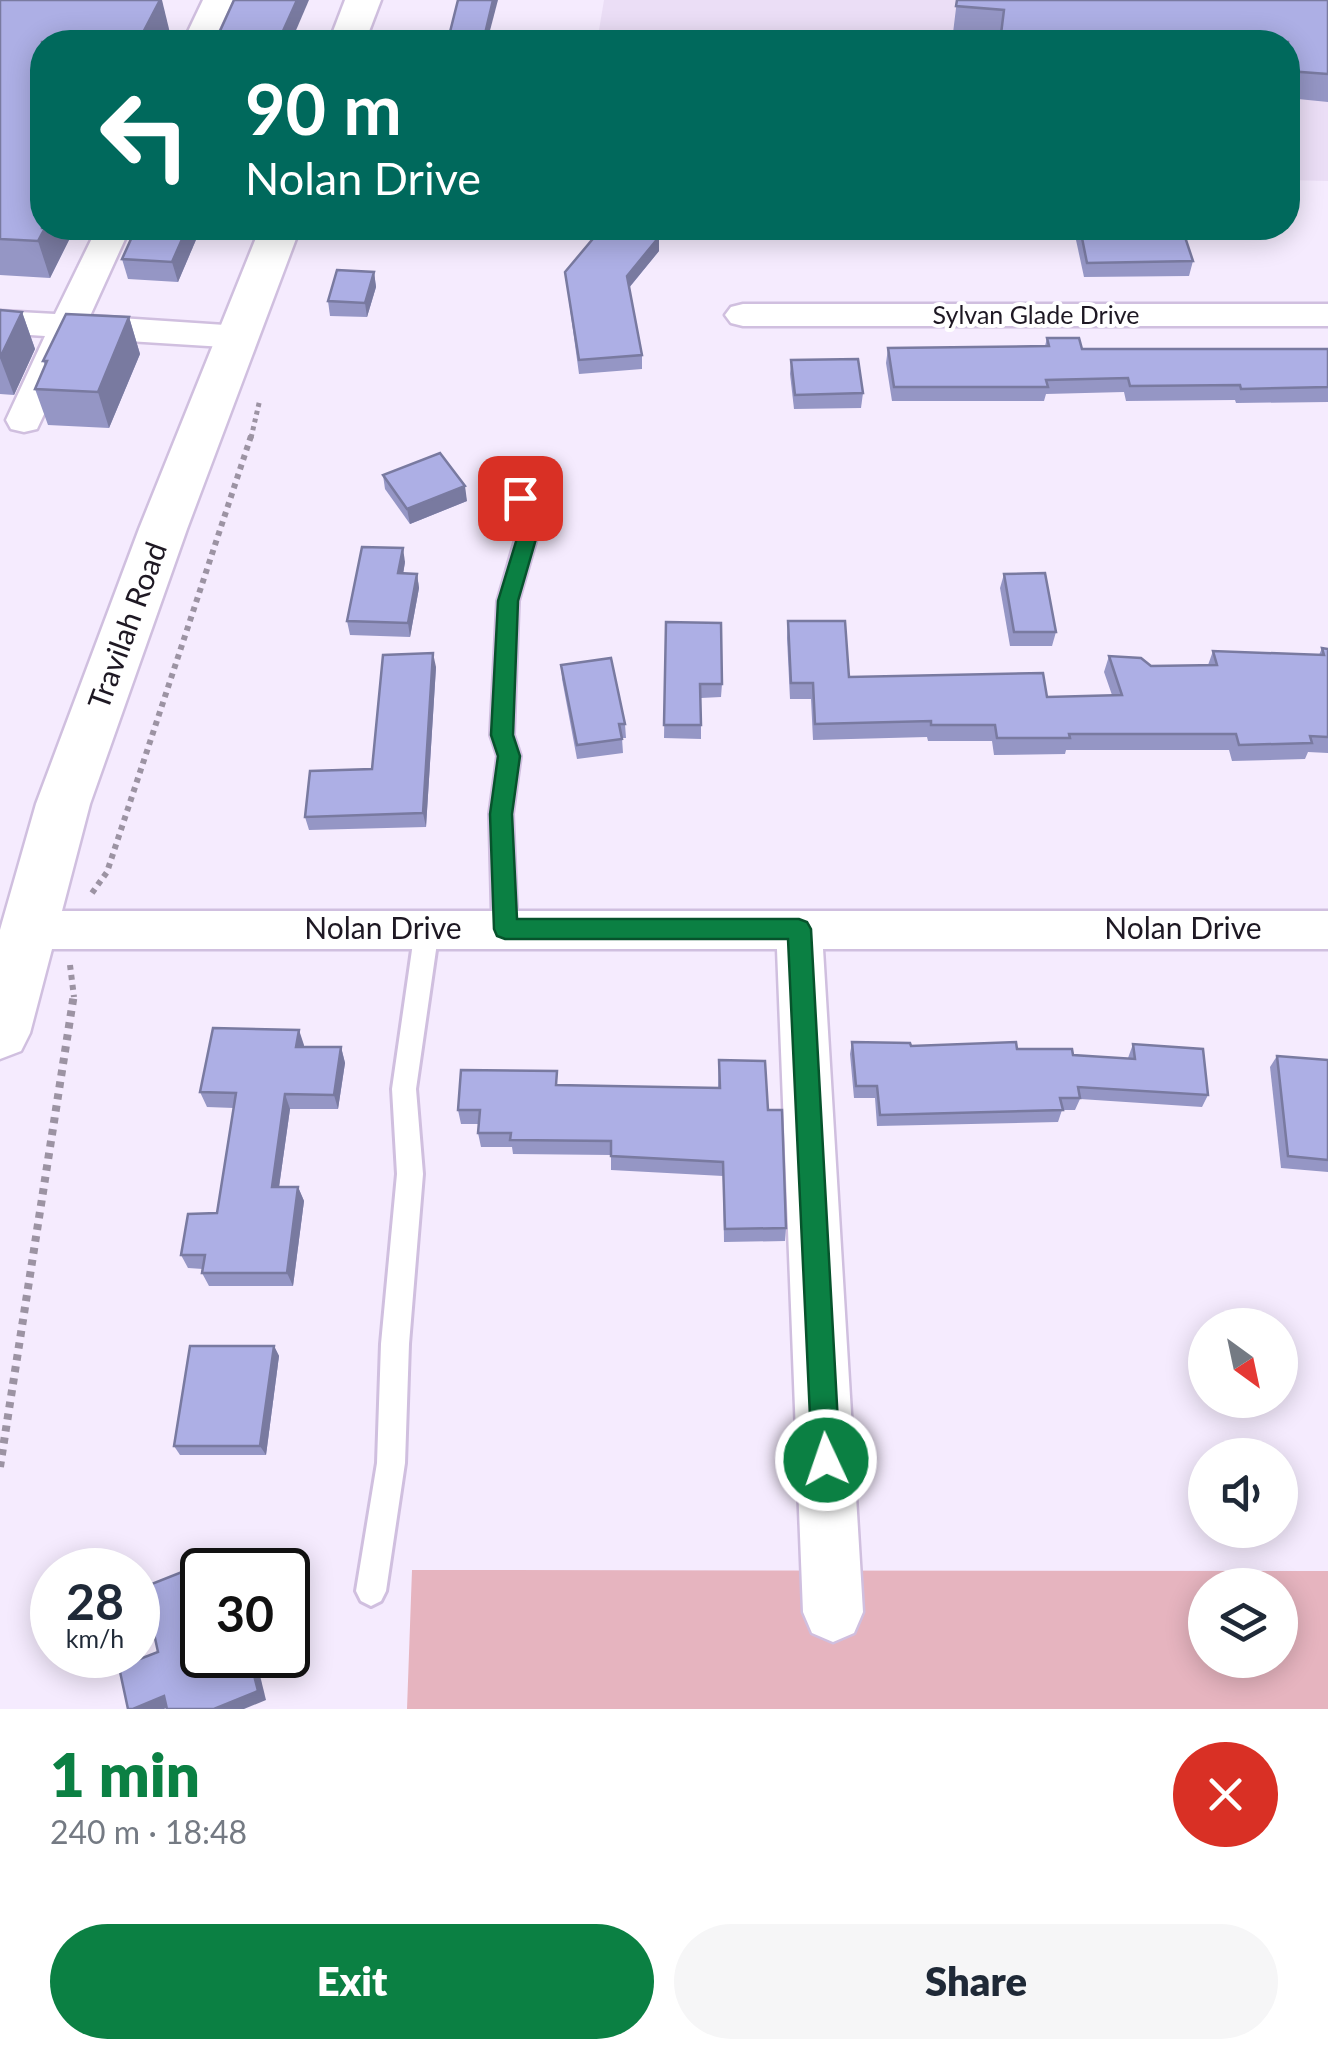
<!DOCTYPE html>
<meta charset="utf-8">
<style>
:root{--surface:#fff;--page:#f6f6f7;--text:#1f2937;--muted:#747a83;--accent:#0b8043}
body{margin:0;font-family:Lato,sans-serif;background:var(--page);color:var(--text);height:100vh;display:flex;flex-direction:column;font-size:38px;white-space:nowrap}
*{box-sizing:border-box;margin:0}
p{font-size:32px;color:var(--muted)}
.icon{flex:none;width:55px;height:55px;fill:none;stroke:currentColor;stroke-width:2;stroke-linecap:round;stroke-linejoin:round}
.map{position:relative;height:1709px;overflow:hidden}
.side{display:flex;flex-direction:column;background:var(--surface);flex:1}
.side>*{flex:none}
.guide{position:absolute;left:30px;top:30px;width:1270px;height:210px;border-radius:40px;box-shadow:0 5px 25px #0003;background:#00695c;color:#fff;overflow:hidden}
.needle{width:65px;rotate:147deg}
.buttons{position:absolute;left:1188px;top:1308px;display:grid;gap:20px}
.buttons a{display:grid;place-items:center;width:110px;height:110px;border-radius:50%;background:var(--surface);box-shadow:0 5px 25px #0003;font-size:50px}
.speed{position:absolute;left:30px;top:1548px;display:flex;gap:20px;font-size:50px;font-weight:700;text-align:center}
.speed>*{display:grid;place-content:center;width:130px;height:130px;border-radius:50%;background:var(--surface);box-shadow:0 5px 25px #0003;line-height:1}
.speed small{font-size:25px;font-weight:400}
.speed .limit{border:5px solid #111;border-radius:15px;background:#fff;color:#111}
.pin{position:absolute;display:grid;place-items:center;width:85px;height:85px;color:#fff;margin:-42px;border-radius:20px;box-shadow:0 5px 15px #0006}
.me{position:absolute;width:110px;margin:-55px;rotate:357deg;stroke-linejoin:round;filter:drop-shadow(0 0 8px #0008)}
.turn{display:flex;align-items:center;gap:35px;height:210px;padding:0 50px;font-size:45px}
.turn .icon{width:130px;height:130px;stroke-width:2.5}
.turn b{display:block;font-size:70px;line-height:85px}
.round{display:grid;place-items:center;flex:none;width:105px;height:105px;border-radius:52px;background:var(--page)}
.summary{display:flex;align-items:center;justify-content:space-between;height:170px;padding:0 50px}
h1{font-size:60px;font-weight:800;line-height:75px;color:var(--accent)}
.action{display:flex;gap:20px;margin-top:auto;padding:20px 50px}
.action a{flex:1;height:115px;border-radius:60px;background:var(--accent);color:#fff;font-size:40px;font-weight:800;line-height:115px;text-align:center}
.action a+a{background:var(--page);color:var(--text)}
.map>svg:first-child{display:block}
.built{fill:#ebdef6}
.green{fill:#e6b4bf;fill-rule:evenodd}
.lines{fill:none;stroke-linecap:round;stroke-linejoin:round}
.service-casing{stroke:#d0bfdf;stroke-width:6}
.minor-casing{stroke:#d0bfdf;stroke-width:5}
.secondary-casing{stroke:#d0bfdf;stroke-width:5}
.path-far2{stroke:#9c93a3;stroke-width:5;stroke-dasharray:4 4;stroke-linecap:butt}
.path-far1{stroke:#9c93a3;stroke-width:6;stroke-dasharray:5 5;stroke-linecap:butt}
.path{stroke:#9c93a3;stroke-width:8;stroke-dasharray:6 6;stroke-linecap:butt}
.service{fill:#fff;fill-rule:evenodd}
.minor{fill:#fff;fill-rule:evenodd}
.secondary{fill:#fff;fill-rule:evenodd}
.wall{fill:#9596c5}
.shaded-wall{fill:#797aa0}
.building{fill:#adafe5;stroke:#797aa0;stroke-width:2.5}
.route{fill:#0b8043;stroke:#07532c;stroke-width:2.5}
.labels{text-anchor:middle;stroke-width:8;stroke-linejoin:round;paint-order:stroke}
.far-street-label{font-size:25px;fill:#1e1823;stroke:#fff}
.street-label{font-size:30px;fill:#1e1823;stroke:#fff}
</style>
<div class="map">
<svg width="1328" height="1709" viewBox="0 0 1328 1709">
<rect width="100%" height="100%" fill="#f5ebfe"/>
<path class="built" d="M604 0H1328V181L1288 180V42H597Z"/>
<path class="green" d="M412 1570 1328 1571V1709H407ZM1205 1585H1280V1660H1205Z"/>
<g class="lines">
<g class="service-casing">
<g id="service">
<path d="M511 466 520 472 540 525 518 601 513 735 520 756 512 814 517 929 513 936 505 939 497 936 493 929 490 814 498 756 491 735 498 601 520 525 502 472Z"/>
<path d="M427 919 435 922 439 929 416 1089 423 1174 409 1344 405 1463 386 1591 381 1601 371 1606 361 1601 356 1591 377 1463 381 1344 397 1174 392 1089 415 929 419 922Z"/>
</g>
</g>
<g class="minor-casing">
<g id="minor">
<path d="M203 0H233L213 42H183Z"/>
<path d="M97 228H130L90 316 240 326 253 329 258 337 253 345 240 348 80 338 37 429 24 432 11 429 6 420 45 336 0 333V311L55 314Z"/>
<path d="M743 304H1328V326H743L731 323 725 315 731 307Z"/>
<path d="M28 911H1328V949H823L863 1612 854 1633 833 1642 812 1633 803 1612 777 949H28L12 944 5 930 12 916Z"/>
</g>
</g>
<g class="secondary-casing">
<g id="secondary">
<path d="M345 0H381L365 42H329Z"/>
<path d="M260 228H300L187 529 90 804 30 1033 21 1051 0 1059V930L36 804 139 529Z"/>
</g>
</g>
<path class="path-far2" d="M251 438 260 399"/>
<g class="path-far1">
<path d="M92 893 107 872 251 436"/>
<path d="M70 965 74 997"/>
</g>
<path class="path" d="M0 1467 74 994"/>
<use href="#service" class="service"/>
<use href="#minor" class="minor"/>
<use href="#secondary" class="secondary"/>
</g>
<g class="wall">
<path d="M0 0 170 33 42 228H75L50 278 0 275Z"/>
<path d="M957 0H1328V102L1288 98V42L1000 37 953 33Z"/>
<path d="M201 228 178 282 128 279 122 259Z"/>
<path d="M1079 228H1182L1193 261 1189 276 1084 277 1076 240Z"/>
<path d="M659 251 629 288 642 355V369L579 374 565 272Z"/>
<path d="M374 272 376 287 367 317 330 316 328 301Z"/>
<path d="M0 310 22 312 35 349 14 395 0 394Z"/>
<path d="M129 317 140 354 109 428 48 425 35 389 45 365 43 361Z"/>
<path d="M1047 338 1082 349H1328V402L1236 403 1235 400 1126 401 1124 392 1046 394 1044 401H892L886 363 888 348 1045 346Z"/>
<path d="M791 360 863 393 861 408 794 409 790 374Z"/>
<path d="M383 475 467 501 410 524 385 489Z"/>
<path d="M405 562 403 573 417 574 419 588 410 637 350 635 347 621Z"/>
<path d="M1004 574 1056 632 1052 646H1010L1000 588Z"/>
<path d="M788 621 849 677 1047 697 1112 695 1104 672 1109 656 1151 666 1208 665 1213 651 1319 655 1322 648 1328 649V753L1308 752 1305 759 1232 761 1229 750H1066L1065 754 994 755 992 741H928L927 737 813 740 811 699H790L787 638Z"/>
<path d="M666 622 722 684 721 697 701 698V739L664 738Z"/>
<path d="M561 665 625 724 626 738H622L623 753 577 759 562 679Z"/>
<path d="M436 667 426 827 309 830 305 817 372 769Z"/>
<path d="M852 1042 911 1046 1017 1049 1073 1055 1128 1058 1133 1044 1208 1095 1202 1107 1080 1099 1075 1110H1062L1058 1122 877 1126 875 1098H854L850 1054Z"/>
<path d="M304 1045V1047H341L345 1063 338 1109H290L279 1187H298L304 1201 293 1286H209L202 1273 203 1269 188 1268 181 1255 217 1213 234 1108 207 1107 200 1092Z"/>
<path d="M1277 1056 1328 1060V1172L1281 1168 1270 1067Z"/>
<path d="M719 1060 768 1110 786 1228 785 1241 724 1242 723 1176 611 1170V1155L513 1154 512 1147H481L478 1133 479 1124H461L458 1110 718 1088Z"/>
<path d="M274 1346 279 1356 266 1455H180L174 1446Z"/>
</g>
<g class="shaded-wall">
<path d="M160 0H162L170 33 165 42H138Z"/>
<path d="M297 0H309L291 42H278Z"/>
<path d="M493 0H498L487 42H483Z"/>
<path d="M45 228H75L50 278 38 241Z"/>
<path d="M187 228H201L178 282 172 262Z"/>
<path d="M659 237V251L627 290V276Z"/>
<path d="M374 272 376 287 367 317 365 303Z"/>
<path d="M22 312 35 349 14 395 0 358Z"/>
<path d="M129 317 140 354 109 428 98 392Z"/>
<path d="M465 486 467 501 410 524 407 509Z"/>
<path d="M403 548 405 562 401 587 398 573Z"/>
<path d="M417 574 419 588 410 637 408 623Z"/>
<path d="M433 653 436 667 426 827 423 813Z"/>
<path d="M299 1030 304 1045 301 1062 296 1047Z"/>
<path d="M341 1047 345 1063 338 1109 334 1095Z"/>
<path d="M285 1094 290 1109 277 1201 272 1187Z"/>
<path d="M298 1187 304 1201 293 1286 287 1273Z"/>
<path d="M274 1346 279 1356 266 1455 260 1446Z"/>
<path d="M225 1555 234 1566 235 1570H229Z"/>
<path d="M249 1655H255L266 1700 244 1709H214Z"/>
<path d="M164 1696 174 1705 164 1709H133Z"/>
</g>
<g class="building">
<path d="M0 0H160L138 42H42V228H45L38 241 0 239Z"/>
<path d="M234 0H297L278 42H215Z"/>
<path d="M458 0H493L483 42H435L437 35 449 36Z"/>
<path d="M957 0H1328V74L1288 71V42H1000L1004 10 956 6Z"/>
<path d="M136 228H187L172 262 122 259Z"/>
<path d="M602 228H628L659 237 627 276 642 355 579 360 565 272Z"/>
<path d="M1080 228H1182L1193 261 1087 263Z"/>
<path d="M337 270 374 272 365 303 328 301Z"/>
<path d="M0 310 22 312 0 358Z"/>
<path d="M66 314 129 317 98 392 35 389 47 361H43Z"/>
<path d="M1047 338H1079L1082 349H1328V387L1241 389 1240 385 1130 386 1128 378 1046 380 1048 387H894L888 348 1049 346Z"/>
<path d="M858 359 863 393 795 395 791 360Z"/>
<path d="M440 453 465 486 407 509 383 475Z"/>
<path d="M362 547 403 548 398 573 417 574 408 623 347 621Z"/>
<path d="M1045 573 1056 632H1014L1004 574Z"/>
<path d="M788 621H845L849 677 1043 673 1047 697 1122 695 1109 656 1141 658 1151 666 1217 665 1213 651 1324 655 1322 648 1328 649V737L1310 736 1312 743 1239 745 1236 734H1069L1070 738H997L995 725H931V721L815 724 813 683H791Z"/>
<path d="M666 622 721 623 722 684H700L701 725H664Z"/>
<path d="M433 653 423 813 305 817 310 771 372 769 383 655Z"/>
<path d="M611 658 625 724H619L622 739 577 745 561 665Z"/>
<path d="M213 1028 299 1030 296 1047H341L334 1095 285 1094 272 1187H298L287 1273H202L205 1255H181L188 1214 217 1213 236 1093 200 1092Z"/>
<path d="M852 1042 910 1043 911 1046 1016 1042 1017 1049H1072L1073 1055 1135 1059 1133 1044 1203 1049 1208 1095 1078 1087 1080 1098H1060L1063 1110 880 1115 877 1086H856Z"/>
<path d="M1277 1056 1328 1060V1160L1288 1156Z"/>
<path d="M719 1060 765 1061 768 1110H782L786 1228 725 1229 723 1162 611 1156V1141L510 1140 511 1133H478L480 1110H458L461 1070 557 1071 556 1085 720 1088Z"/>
<path d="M190 1346H274L260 1446H174Z"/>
<path d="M225 1555 229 1570H202V1655H249L258 1691 214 1709H167L164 1696 133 1709H128L119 1667 158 1652 144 1587Z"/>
</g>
<path class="route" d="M520 492 530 498 540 525 518 601 513 735 520 756 512 814 517 919H799L807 922 811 929 840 1460 836 1470 826 1474 816 1470 812 1460 788 939H505L497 936 494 929 490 814 498 756 491 735 498 601 521 525 511 498Z"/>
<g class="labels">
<g class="far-street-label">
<text x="1036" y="324">Sylvan Glade Drive</text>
</g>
<g class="street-label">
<text transform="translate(128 626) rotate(-70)" y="10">Travilah Road</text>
<text x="383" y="939">Nolan Drive</text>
<text x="1183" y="939">Nolan Drive</text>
</g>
</g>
</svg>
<div class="buttons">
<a><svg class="needle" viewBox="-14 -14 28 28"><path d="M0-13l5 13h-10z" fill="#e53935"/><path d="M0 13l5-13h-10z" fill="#747a83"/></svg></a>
<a><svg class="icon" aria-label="sound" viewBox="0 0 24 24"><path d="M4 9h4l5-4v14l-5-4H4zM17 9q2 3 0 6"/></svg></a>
<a><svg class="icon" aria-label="layers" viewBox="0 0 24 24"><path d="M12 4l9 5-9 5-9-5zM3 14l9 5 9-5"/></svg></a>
</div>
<div class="speed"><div>28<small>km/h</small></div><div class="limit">30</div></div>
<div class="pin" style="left:520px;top:498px;background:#d93025"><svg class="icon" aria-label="arrive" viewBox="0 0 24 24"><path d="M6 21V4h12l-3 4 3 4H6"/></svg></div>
<svg class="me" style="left:826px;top:1460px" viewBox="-20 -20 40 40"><circle r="17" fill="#0b8043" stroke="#fff" stroke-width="3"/><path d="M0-11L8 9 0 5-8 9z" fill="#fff"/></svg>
<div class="guide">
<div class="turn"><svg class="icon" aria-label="left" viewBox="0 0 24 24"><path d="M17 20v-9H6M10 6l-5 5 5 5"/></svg><div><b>90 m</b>Nolan Drive</div></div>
</div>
</div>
<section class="side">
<div class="summary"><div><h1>1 min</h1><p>240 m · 18:48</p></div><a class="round" style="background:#d93025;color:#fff"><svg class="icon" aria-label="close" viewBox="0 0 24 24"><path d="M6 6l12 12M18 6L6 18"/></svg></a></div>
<div class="action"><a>Exit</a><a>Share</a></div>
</section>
